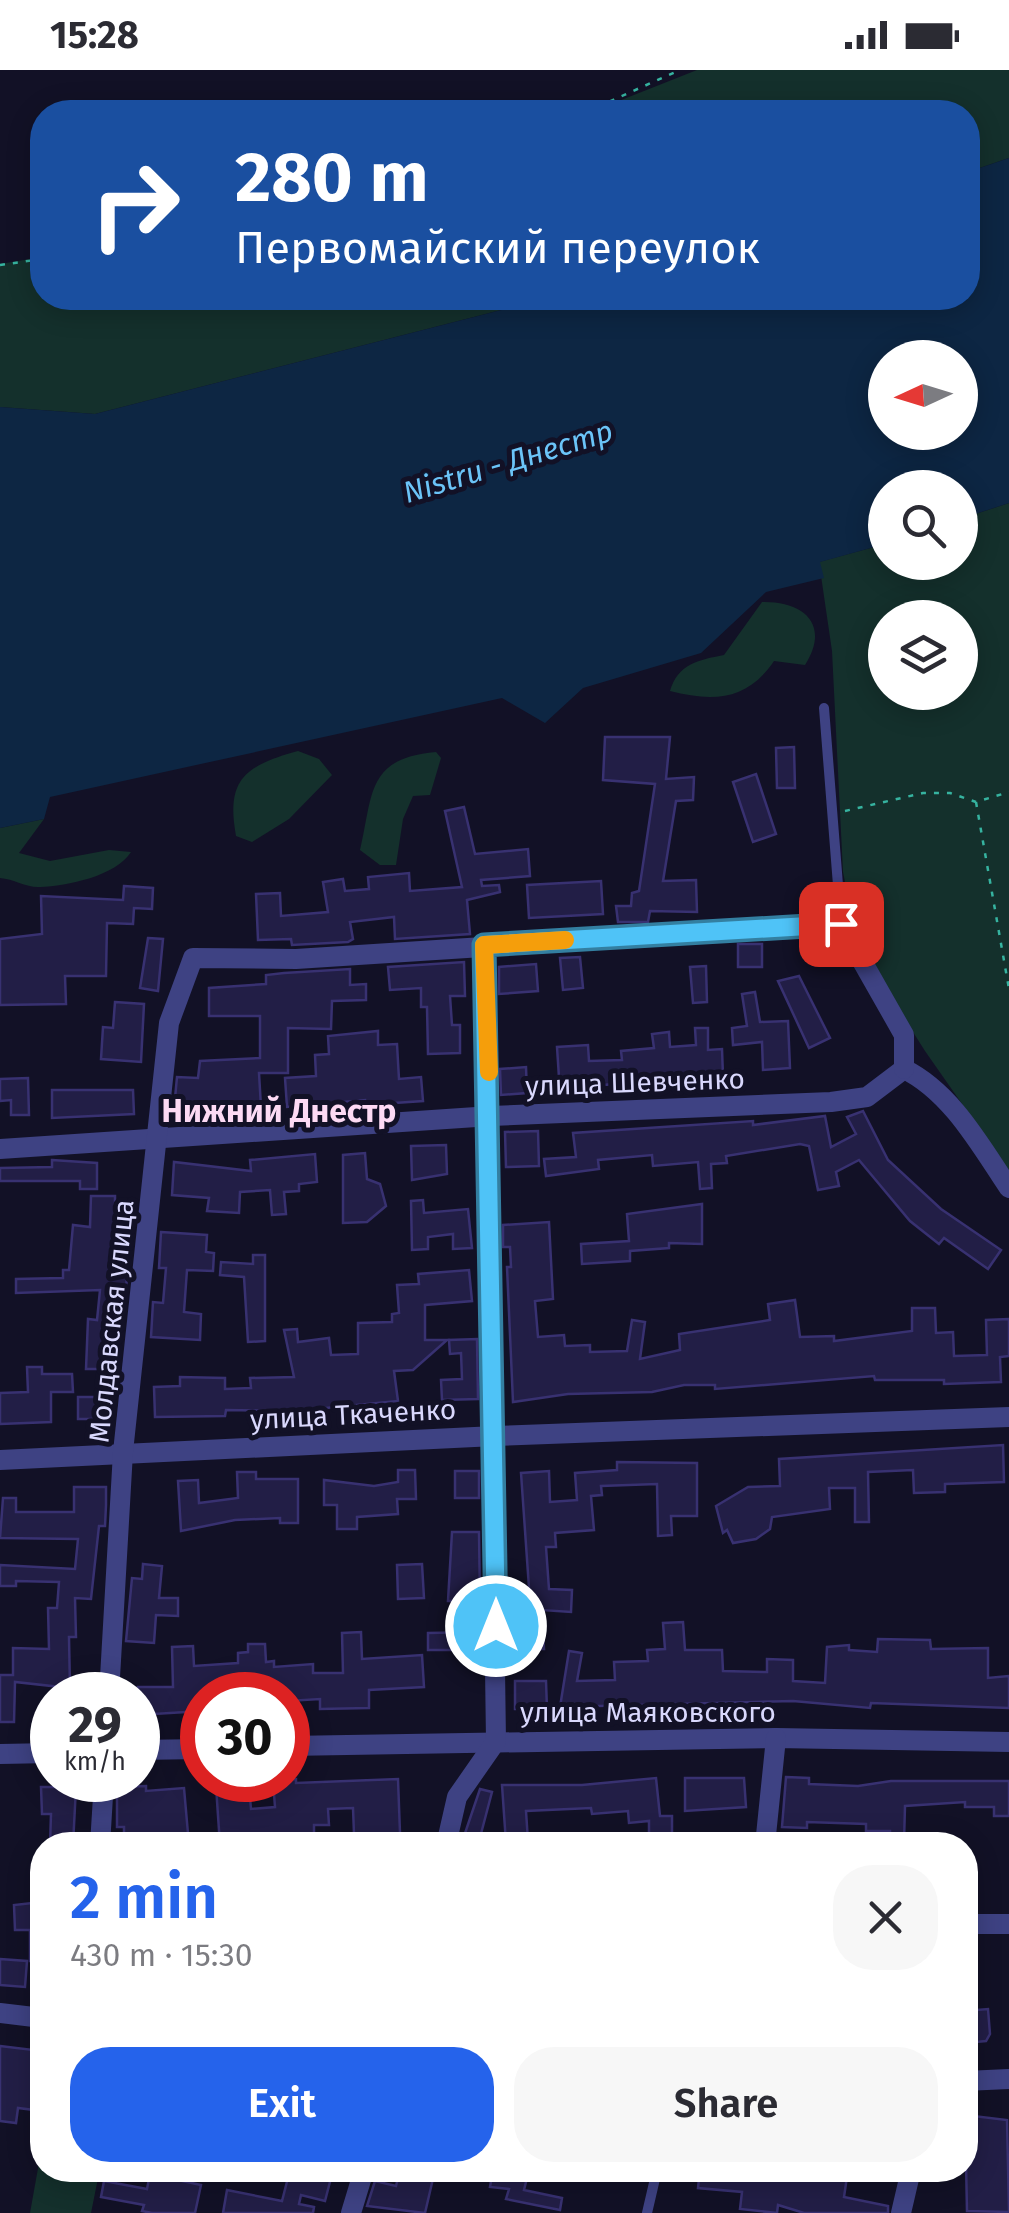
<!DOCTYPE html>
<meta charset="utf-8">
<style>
:root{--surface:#fff;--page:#f7f7f7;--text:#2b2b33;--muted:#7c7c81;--accent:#2563eb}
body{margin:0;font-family:"Fira Sans",sans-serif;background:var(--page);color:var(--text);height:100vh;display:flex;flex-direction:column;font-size:38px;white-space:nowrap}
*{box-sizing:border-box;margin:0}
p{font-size:32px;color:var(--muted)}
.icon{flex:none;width:55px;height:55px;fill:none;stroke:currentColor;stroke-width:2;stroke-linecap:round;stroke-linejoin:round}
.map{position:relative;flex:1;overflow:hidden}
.panel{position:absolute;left:30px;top:1762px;width:948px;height:350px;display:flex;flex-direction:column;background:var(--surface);border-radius:40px;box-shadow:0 5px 25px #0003}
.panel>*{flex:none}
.banner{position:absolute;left:30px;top:30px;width:950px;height:210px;border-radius:40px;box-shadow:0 5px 25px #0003;background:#1a4fa0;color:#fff;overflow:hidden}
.needle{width:65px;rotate:266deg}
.fabs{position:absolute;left:868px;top:270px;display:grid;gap:20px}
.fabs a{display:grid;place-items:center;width:110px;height:110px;border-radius:50%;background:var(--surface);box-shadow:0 5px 25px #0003;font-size:50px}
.speed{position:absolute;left:30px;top:1602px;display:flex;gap:20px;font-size:50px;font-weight:700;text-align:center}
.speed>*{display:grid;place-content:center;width:130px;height:130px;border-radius:50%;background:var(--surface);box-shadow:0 5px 25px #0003;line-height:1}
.speed small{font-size:25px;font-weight:400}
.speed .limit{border:15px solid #d22;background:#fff;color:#111}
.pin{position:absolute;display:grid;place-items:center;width:85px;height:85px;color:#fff;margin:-42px;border-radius:20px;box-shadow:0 5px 15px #0006}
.me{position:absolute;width:110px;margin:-55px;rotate:0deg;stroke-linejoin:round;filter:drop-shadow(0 0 8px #0008)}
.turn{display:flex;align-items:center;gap:35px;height:210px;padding:0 40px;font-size:45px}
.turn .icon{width:130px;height:130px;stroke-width:2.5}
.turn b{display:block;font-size:70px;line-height:85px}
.round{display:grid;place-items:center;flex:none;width:105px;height:105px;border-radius:40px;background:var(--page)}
.overview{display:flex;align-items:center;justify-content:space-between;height:170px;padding:0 40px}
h1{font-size:60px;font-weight:600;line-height:75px;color:var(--accent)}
.primary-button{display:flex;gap:20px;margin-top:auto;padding:20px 40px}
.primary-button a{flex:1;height:115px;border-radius:40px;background:var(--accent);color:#fff;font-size:40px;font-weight:600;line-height:115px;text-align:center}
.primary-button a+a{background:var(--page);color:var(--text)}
.status{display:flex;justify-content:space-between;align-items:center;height:70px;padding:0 50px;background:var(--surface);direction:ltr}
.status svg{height:28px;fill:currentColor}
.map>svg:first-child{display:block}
.green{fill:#14302c;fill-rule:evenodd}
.water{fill:#0d2643;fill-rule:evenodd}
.building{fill:#221e46;stroke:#383171;stroke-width:2.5}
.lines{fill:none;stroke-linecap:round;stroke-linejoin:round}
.path{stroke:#36b3a0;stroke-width:2.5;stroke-dasharray:5 8;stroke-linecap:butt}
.service{stroke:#3e4283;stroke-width:10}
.minor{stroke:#3e4283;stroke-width:20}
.route-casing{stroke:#337fa1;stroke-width:25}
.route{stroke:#4fc3f7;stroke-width:18}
.slow{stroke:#f59e0b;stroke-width:18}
.labels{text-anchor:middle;stroke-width:10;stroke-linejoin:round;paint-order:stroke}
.street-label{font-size:28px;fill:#d9d8fd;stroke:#121126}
.water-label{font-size:30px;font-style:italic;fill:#6bc4f8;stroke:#121126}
.quarter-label{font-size:32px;font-weight:bold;fill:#fddaf4;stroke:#121126}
</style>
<div class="status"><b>15:28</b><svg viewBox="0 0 49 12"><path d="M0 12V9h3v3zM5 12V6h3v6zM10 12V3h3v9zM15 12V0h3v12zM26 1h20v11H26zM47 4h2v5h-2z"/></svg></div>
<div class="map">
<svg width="1009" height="2143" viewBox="0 0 1009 2143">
<rect width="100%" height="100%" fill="#121126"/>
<g class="green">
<path d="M697 0H1009V88L968 102V42H591Z"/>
<path d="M42 187V228H548L95 344 0 337V194Z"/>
<path d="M1009 433V1101L925 981 858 875 843 802 832 581 819 492 885 474V492H960V449ZM885 548H960V622H885Z"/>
<path d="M762 532C803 531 831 554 805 595L774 591C747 631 713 632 670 621 678 594 698 590 724 585Z"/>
<path d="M298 681 319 689 332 705 289 749 252 772 236 766C226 711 243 696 298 681Z"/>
<path d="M436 682 441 688 430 725 413 726 403 749 396 795H380L360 780C373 725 366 688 436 682Z"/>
<path d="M44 749 19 783 50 791 109 780 131 782C116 806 67 816 40 817 27 818 14 809 0 808V758Z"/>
<path d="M42 2076V2100H85L84 2105 98 2108 91 2143H30Z"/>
</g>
<path class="water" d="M1009 88V433L960 449V418H885V474L820 492 824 508 766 522 701 583 583 618 545 653 502 628 50 727 44 749 0 758V337L95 344 548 228H968V102ZM885 288H960V362H885Z"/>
<g class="building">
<path d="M605 667H670L666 709 694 707 693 730 676 731 663 811 696 810 697 842 650 841 648 852H618L616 836H631L632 823 639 821 655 714 603 710Z"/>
<path d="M794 677 795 718H777L776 678Z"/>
<path d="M756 704 776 764 753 772 733 712Z"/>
<path d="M464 737 475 784 528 779 530 806 481 810 482 816 499 815 500 822 467 830 470 864 395 869 394 847 350 852 353 869 348 872 292 875 291 869 258 870 256 824 280 823 281 846 328 842 323 812 343 809 345 821 369 819 368 807 409 803 410 821 462 817 445 741Z"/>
<path d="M601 811 603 844 529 848 527 815Z"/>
<path d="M124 816 153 818 152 839 134 838 133 854 107 853 106 906H65L66 934 0 935V869L42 864 41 826 123 830Z"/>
<path d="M148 868 163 869 158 921 140 918Z"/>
<rect x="738" y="874" width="24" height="23"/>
<path d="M580 887 583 918 563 920 560 888Z"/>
<path d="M464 892 465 926H450L452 955H460V983L428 984 427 937H421V918L390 920 388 897Z"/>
<path d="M536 894 538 921 499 924V897Z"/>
<path d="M706 896 707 932 693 933 690 897Z"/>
<path d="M350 899V915L366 914V930L332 931 331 959 288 958V1003H259L261 1037 174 1039 177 1007 198 1008 200 991 260 988V946H209V918L266 914V905L284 903Z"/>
<path d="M799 906 830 968 809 978 778 911Z"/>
<path d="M755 922 760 952 788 951 790 998 763 1000 762 972 733 975 732 958 747 956 742 924Z"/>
<path d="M115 932 144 934 141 992 101 989 103 957 113 958Z"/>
<path d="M695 958H708V980L722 979 723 1006 576 1017V1022L560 1023 557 977 588 975 589 991 622 990 621 981 654 978 652 964 669 962 670 977 696 975Z"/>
<path d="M378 961V975L397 974 399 1009 421 1007 423 1031 365 1035V1030L287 1037 285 1008 316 1006 315 985 329 984 328 966Z"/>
<path d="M526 997 527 1023 501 1025 500 999Z"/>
<path d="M28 1008 29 1045H11V1030L0 1031V1009Z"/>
<path d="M52 1020H133L134 1044 52 1048Z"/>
<path d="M863 1041 888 1090 941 1139 1001 1180 988 1199 944 1168 939 1174 910 1151 859 1090 836 1102 839 1116 818 1120 809 1076 800 1074 726 1086 727 1093 711 1094 712 1118 700 1119 698 1092 653 1096 652 1085 598 1090 599 1099 546 1106 544 1089 576 1087 573 1063 753 1051V1055L825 1046 831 1077 856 1064 847 1047Z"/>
<path d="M538 1061 539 1096 506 1097 505 1062Z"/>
<path d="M446 1075 447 1104 412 1110 411 1076Z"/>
<path d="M365 1083 367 1109 380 1114 386 1136 367 1152 343 1153V1085Z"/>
<path d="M315 1084 317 1112 299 1114V1121L284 1122 286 1144 272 1145 270 1120 240 1122 239 1143 207 1141 209 1128 172 1125 174 1092 251 1101 250 1090Z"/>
<path d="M52 1090 97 1093V1119H80V1111H0V1098L52 1097Z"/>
<path d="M91 1126H115V1143L130 1144 126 1222 112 1300V1349H78V1327H99V1299H86L88 1249 97 1250 100 1220 16 1223V1209L63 1208V1200H69L73 1155 90 1157Z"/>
<path d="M423 1130 424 1143 468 1139 472 1178 453 1179V1164L428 1167V1179L412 1180 411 1131Z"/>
<path d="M702 1134V1174L669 1173V1178L630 1181V1191L582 1194 581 1174 629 1171 627 1144Z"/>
<path d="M549 1152 553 1229 535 1231 538 1267 564 1265 565 1276 590 1275V1282L627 1281 632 1250 645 1252 640 1289 680 1280 679 1264 770 1250 768 1234 795 1230 800 1267 834 1266V1271L912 1261V1238H935L936 1263 953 1262 954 1286 987 1285 986 1250 1009 1249V1286L1000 1287 1001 1312 944 1314V1310H875L874 1306 715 1319V1315H684L652 1322 568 1324 513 1332 507 1197H511L510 1177H503V1155Z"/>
<path d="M161 1162 207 1165 206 1182 214 1183 213 1201 187 1200 184 1242 201 1244 200 1270 151 1267 153 1232 163 1233 166 1198H159Z"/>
<path d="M253 1185H265V1271L248 1272 244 1207 220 1205 221 1192 253 1194Z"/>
<path d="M469 1200 472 1231 425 1235V1270H447L413 1300 394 1301 398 1331 295 1341 226 1340 225 1346 155 1347 154 1317 180 1316V1307L225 1308V1319L251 1318 250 1308 294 1307 284 1260 297 1259 298 1272 329 1268 331 1285 358 1284V1253L392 1252V1244L399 1243 397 1215 419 1214 418 1204Z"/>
<path d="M477 1269 478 1329 442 1330 441 1310 462 1309 461 1283 450 1284 449 1270Z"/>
<path d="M27 1297H42V1304H72L73 1322H51V1352L0 1354V1323L28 1322Z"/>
<path d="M1003 1375 1004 1412 945 1414V1422L914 1423 913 1400 868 1402 869 1452H855V1418H829L830 1439 772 1447 770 1459 756 1469 733 1473 727 1460 723 1463 716 1436 748 1417 780 1416 779 1389Z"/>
<path d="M617 1392 697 1393V1446H671L672 1465 658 1466 657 1414 601 1416 602 1425 591 1426 594 1460 555 1463 556 1477H546L549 1519 572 1520 571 1542 542 1540 544 1579H528L527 1555H523L524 1518H529L521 1403 549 1401 550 1432 577 1430 575 1403 617 1400Z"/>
<path d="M398 1400H415L416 1429H397L398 1444 357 1447V1459H337V1435H324V1410L374 1416 398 1412Z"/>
<rect x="455" y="1401" width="24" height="27"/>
<path d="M237 1402H256V1409H298V1453H280V1448L235 1450 181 1461 178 1411 198 1410 199 1433 238 1428Z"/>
<path d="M74 1417H106V1435L105 1456H99L91 1529 75 1528 76 1567H69L70 1618 15 1612 14 1652H0V1605H13V1578L49 1579 48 1538H57L59 1512 16 1511V1516H0V1495L75 1499 78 1469 0 1468 3 1428H16V1442H74Z"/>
<path d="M452 1462H479L480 1531H448Z"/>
<path d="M143 1494 162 1496 159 1528H178V1546L156 1545 154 1573 126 1571 132 1508 142 1509Z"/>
<path d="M422 1494 424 1528 398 1529 397 1495Z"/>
<path d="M683 1552 685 1580H722L723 1601 767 1602V1589L793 1590V1611L825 1613 827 1577 849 1575V1580L877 1582 878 1569 930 1570 931 1579 988 1578V1608L1009 1606V1638L871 1633 870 1638 793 1631 560 1637 569 1581 582 1583 577 1611 615 1610 614 1592 648 1591 647 1580 665 1579 663 1553Z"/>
<path d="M361 1562 362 1589 422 1585 424 1617 369 1620V1638L320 1639V1629L288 1631V1625H202V1641L138 1645V1617H173L172 1577 193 1576 194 1596 238 1593V1583L248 1582V1574H265L266 1592 274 1591V1597L313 1594V1603H343L342 1563Z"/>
<path d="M481 1562V1580H428V1563Z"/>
<path d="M515 1611H546L547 1639H515Z"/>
<path d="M786 1707 809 1708V1714L858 1716 891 1711H1009V1746H994V1737H965V1732L905 1736 904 1772H890V1761H866V1754L807 1752V1758L782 1757Z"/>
<path d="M656 1708 660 1746H672V1775H649V1751L629 1753 628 1741 592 1744 591 1738 526 1741 528 1771 506 1773 502 1715H582Z"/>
<path d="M685 1708H744L746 1737 685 1741Z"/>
<path d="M296 1709V1713L398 1709 400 1763 354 1764 353 1738 328 1739 329 1755H314V1770L278 1774 277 1764 245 1767 246 1775H220L216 1716 235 1715 236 1729 250 1728 251 1739 275 1737 273 1711Z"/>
<path d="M146 1716V1721L184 1718 189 1775H124V1757H117V1717Z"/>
<path d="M41 1717H76L73 1775H50L51 1744H42Z"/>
<path d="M480 1719 492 1722 478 1775H461Z"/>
<path d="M42 1832V1891H30V1860H15L14 1835Z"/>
<path d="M0 1889 27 1891 25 1917 0 1915Z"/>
<path d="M988 1939 990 1964 986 1971 965 1973V1941Z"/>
<path d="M0 1976 42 1981V2041L18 2038 16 2053 0 2051Z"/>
<path d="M965 2045 1007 2050 1009 2142 967 2141Z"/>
<path d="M290 2100 332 2104 325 2131 301 2125 299 2134 314 2137 313 2143H223L227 2120 282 2131Z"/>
<path d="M400 2100H435L425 2143 367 2136 375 2111 396 2116Z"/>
<path d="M493 2100H529L524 2120 562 2128 560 2140 506 2129 509 2119 490 2117Z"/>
<path d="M700 2100H848L844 2127 888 2136V2143H804L778 2135 777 2143 740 2139 742 2122 698 2118Z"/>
<path d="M150 2104 201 2115 195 2143H152L142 2141 144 2135 101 2127 104 2111 147 2119Z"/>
</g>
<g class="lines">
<g class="path">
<path d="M586 42 680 0"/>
<path d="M0 195 42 189"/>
<path d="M976 732 1009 919"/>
<path d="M845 741 923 723H950L976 732 1009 722"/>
</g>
<g class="service">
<path d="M824 638 841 853"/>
<path d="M647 2143 657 2100"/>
</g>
<g class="minor">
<path d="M904 999C951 1022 980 1075 1009 1118"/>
<path d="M0 1079 491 1046 831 1032 867 1027 904 999"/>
<path d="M0 1390 495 1366 1009 1347"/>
<path d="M109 1625 123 1382 169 953 193 888 296 889 841 854 904 965V999"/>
<path d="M288 1676 776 1668 1009 1672"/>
<path d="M138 1680 202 1679"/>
<path d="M0 1684 52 1683"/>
<path d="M100 1775 104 1710"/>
<path d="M446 1775 457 1727 496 1671 485 875"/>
<path d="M765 1775 776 1668"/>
<path d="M965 1854H1009"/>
<path d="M0 1943 42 1948"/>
<path d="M965 2011 1009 2009"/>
<path d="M351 2143 364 2100"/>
<path d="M901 2143 911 2100"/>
</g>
</g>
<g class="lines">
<g class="route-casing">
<path id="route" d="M496 1556 484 875 841 854"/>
</g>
<use href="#route" class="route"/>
<path class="slow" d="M489 1002 484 875 565 870"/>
</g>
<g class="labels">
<g class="street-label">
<text transform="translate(635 1012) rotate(-2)" y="10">улица Шевченко</text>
<text transform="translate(111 1251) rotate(-84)" y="10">Молдавская улица</text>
<text transform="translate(353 1344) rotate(-3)" y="10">улица Ткаченко</text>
<text x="648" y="1652">улица Маяковского</text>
</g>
<g class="water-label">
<text transform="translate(508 392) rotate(-17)" y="10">Nistru - Днестр</text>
</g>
<g class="quarter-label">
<text x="279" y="1052">Нижний Днестр</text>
</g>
</g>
</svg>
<div class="fabs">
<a><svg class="needle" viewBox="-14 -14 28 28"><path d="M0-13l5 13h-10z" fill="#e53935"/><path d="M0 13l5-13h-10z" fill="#7c7c81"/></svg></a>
<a><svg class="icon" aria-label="search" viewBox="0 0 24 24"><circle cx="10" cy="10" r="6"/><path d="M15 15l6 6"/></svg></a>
<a><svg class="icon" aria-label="layers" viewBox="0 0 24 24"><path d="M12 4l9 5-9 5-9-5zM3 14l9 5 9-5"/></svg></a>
</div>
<div class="speed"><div>29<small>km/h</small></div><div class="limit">30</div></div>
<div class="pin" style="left:841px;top:854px;background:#d93025"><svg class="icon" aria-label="arrive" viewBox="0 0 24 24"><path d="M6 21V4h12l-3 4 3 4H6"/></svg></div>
<svg class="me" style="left:496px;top:1556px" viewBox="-20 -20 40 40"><circle r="17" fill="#4fc3f7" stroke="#fff" stroke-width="3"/><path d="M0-11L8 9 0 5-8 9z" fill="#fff"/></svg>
<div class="banner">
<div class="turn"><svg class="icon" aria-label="right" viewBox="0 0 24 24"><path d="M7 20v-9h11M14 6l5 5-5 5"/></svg><div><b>280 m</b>Первомайский переулок</div></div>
</div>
<section class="panel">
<div class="overview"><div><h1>2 min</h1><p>430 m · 15:30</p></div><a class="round"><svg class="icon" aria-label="close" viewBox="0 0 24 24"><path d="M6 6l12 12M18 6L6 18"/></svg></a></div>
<div class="primary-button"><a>Exit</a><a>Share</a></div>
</section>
</div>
